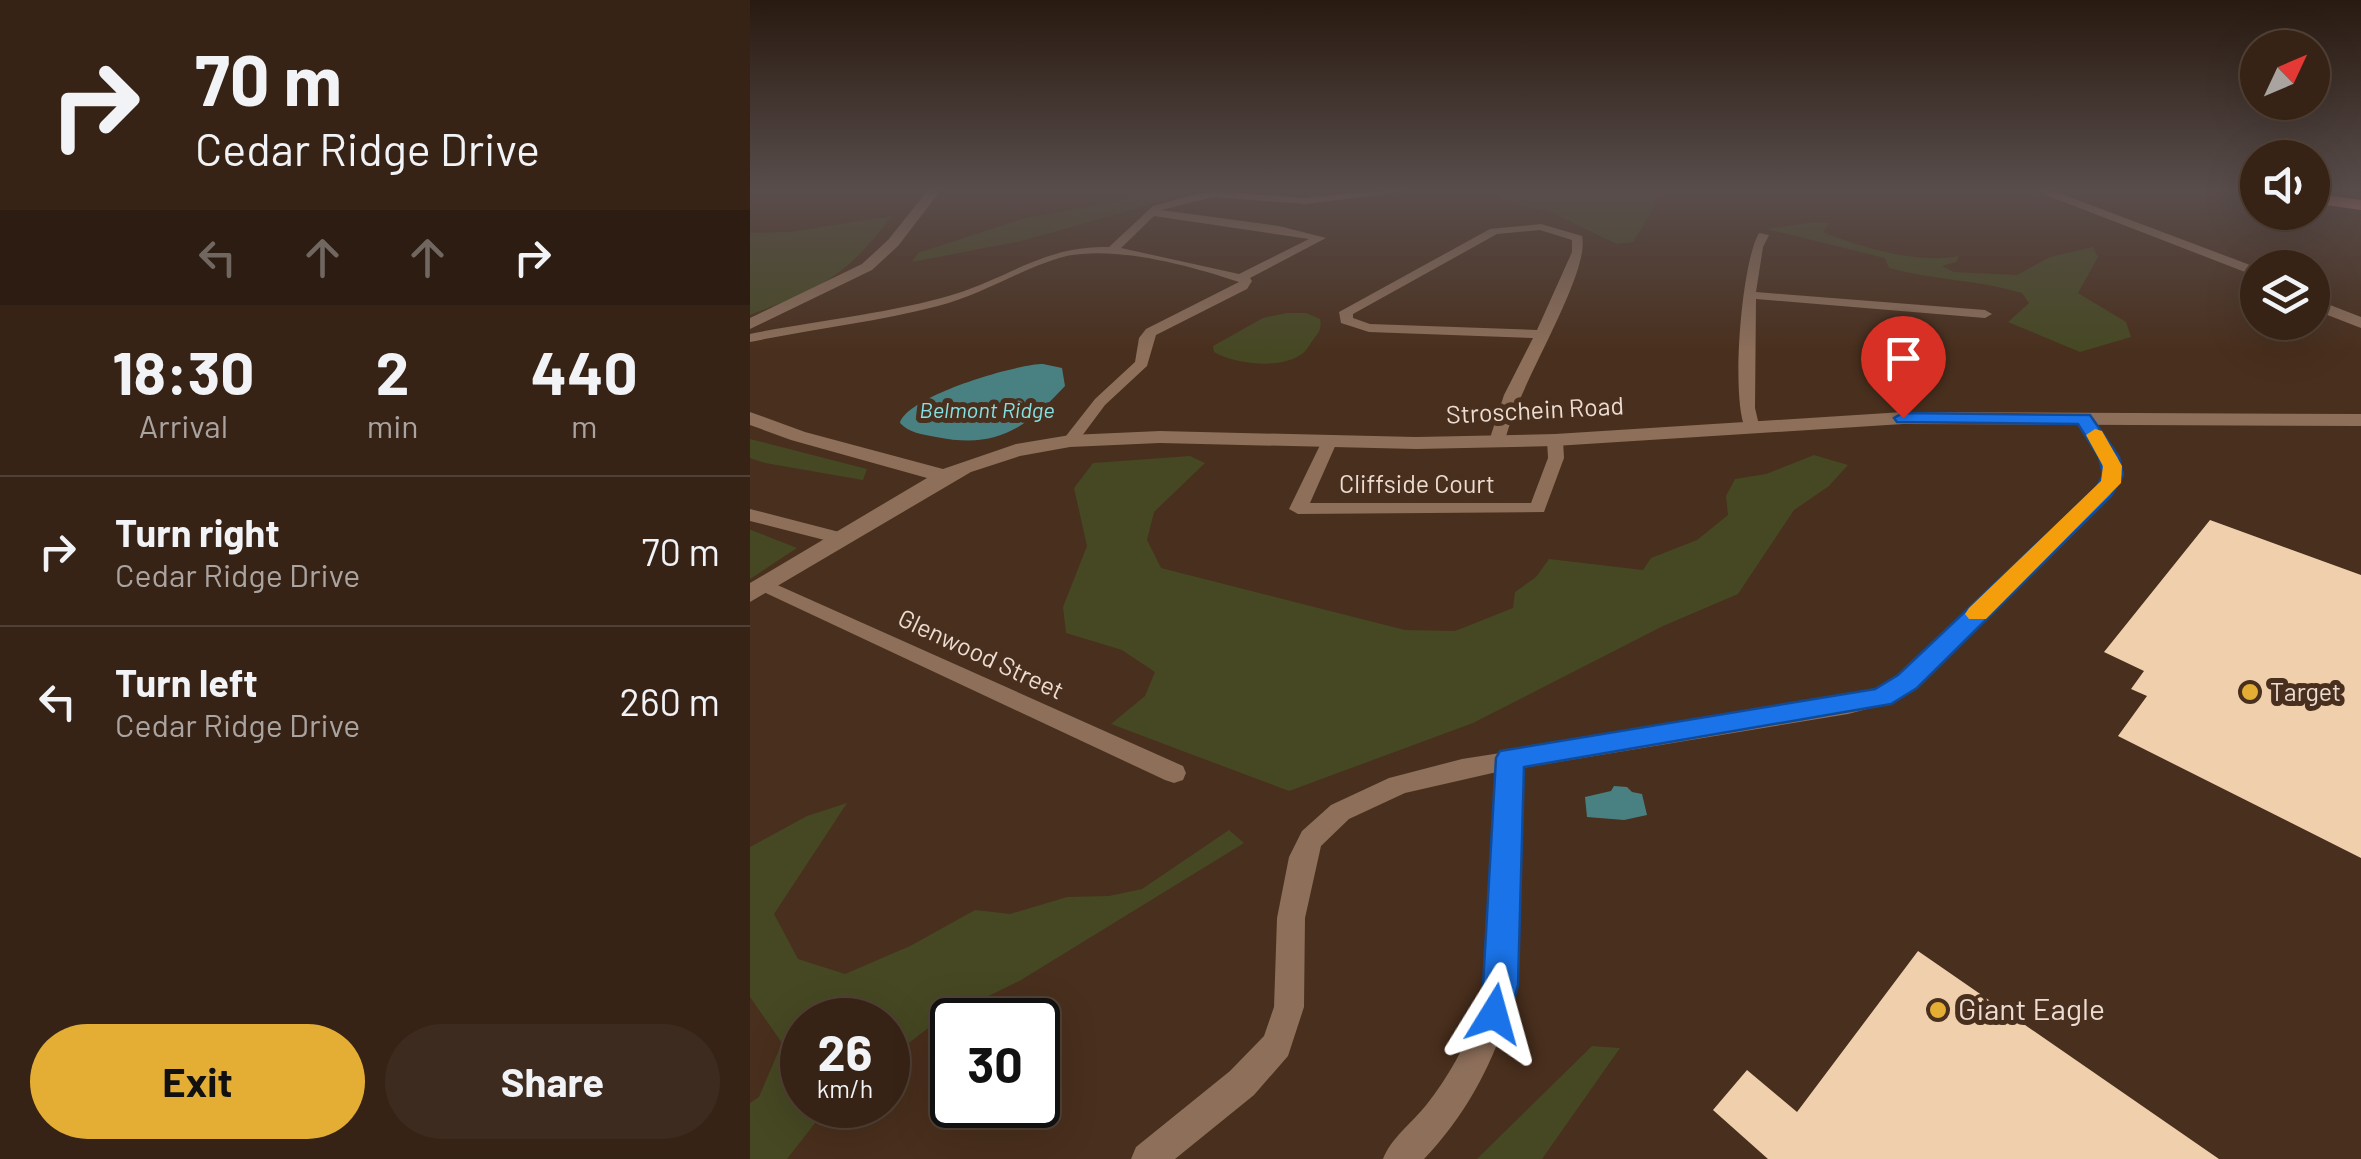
<!DOCTYPE html>
<style>
:root{--surface:#372316;--page:#3e2b1f;--text:#f1f3f6;--muted:#aaa4a1;--line:#514035;--accent:#e4ae35}
body{margin:0;font-family:Barlow,sans-serif;background:var(--page);color:var(--text);height:100vh;display:flex;flex-direction:column;font-size:38px;white-space:nowrap}
*{box-sizing:border-box;margin:0}
p{font-size:32px;color:var(--muted)}
.icon{flex:none;width:55px;height:55px;fill:none;stroke:currentColor;stroke-width:2;stroke-linecap:round;stroke-linejoin:round}
.map{position:relative;flex:1;overflow:hidden}
.sheet{display:flex;flex-direction:column;background:var(--surface);width:750px}
.sheet>*{flex:none}
.banner{background:#372316;color:var(--text);overflow:hidden}
.needle{width:65px;rotate:46deg}
.tools{position:absolute;left:1490px;top:30px;display:grid;gap:20px}
.tools a{display:grid;place-items:center;width:90px;height:90px;border-radius:50%;background:var(--surface);box-shadow:0 10px 40px #0002,0 0 0 2px var(--line);font-size:50px}
.speed{position:absolute;left:30px;top:998px;display:flex;gap:20px;font-size:50px;font-weight:700;text-align:center}
.speed>*{display:grid;place-content:center;width:130px;height:130px;border-radius:50%;background:var(--surface);box-shadow:0 10px 40px #0002,0 0 0 2px var(--line);line-height:1}
.speed small{font-size:25px;font-weight:400}
.speed .limit{border:5px solid #111;border-radius:15px;background:#fff;color:#111}
.pin{position:absolute;display:grid;place-items:center;width:85px;height:85px;color:#fff;margin:-102px -42px;border-radius:50% 50% 50% 0;rotate:-45deg;box-shadow:0 0 10px #0007}
.pin .icon{rotate:45deg}
.me{position:absolute;width:110px;margin:-55px;rotate:8deg;stroke-linejoin:round;filter:drop-shadow(0 0 8px #0008)}
.turn{display:flex;align-items:center;gap:35px;height:210px;padding:0 30px;font-size:45px}
.turn .icon{width:130px;height:130px;stroke-width:2.5}
.turn b{display:block;font-size:70px;line-height:85px}
.lanes{display:flex;align-items:center;height:95px;padding:0 30px;background:#0003;justify-content:center;gap:50px;direction:ltr}
.lanes .off{opacity:.35}
.eta{display:flex;justify-content:space-evenly;align-items:center;height:170px;text-align:center}
.eta b{font-size:60px;font-weight:700;line-height:70px}
.action{display:flex;gap:20px;margin-top:auto;padding:20px 30px}
.action a{flex:1;height:115px;border-radius:60px;background:var(--accent);color:#111;font-size:40px;font-weight:700;line-height:115px;text-align:center}
.action a+a{background:var(--page);color:var(--text)}
ul{padding:0;list-style:none}
li{display:flex;align-items:center;gap:30px;height:150px;padding:0 30px;border-top:2px solid var(--line)}
li div{flex:1}
li b{display:block;font-size:38px}
li em{font-style:normal}
main{display:flex;flex:1;min-height:0}
.map>svg:first-child{display:block}
.green{fill:#464823}
.water{fill:#498183}
.building{fill:#f0d0ac}
.lines{fill:none;stroke-linecap:round;stroke-linejoin:round}
.street{fill:#8d6f5a;fill-rule:evenodd}
.secondary{fill:#8d6f5a;fill-rule:evenodd}
.highway{fill:#f58981;fill-rule:evenodd}
.route{fill:#1a73e8;stroke:#114b97;stroke-width:2.5}
.slow{fill:#f59e0b}
.poi-dot{fill:#e4ae35;stroke:#492f1d;stroke-width:4}
.labels{text-anchor:middle;stroke-width:10;stroke-linejoin:round;paint-order:stroke}
.far-water-label{font-size:22px;font-style:italic;fill:#84e2e5;stroke:#492f1d}
.street-label{font-size:25px;fill:#eddcd1;stroke:#492f1d}
.poi-label{font-size:25px;fill:#eddcd1;stroke:#492f1d;text-anchor:start}
.near-poi-label{font-size:30px;fill:#eddcd1;stroke:#492f1d;text-anchor:start}
</style>
<main>
<section class="sheet">
<div class="banner">
<div class="turn"><svg class="icon" aria-label="right" viewBox="0 0 24 24"><path d="M7 20v-9h11M14 6l5 5-5 5"/></svg><div><b>70 m</b>Cedar Ridge Drive</div></div>
<div class="lanes"><svg class="icon off" aria-label="left" viewBox="0 0 24 24"><path d="M17 20v-9H6M10 6l-5 5 5 5"/></svg><svg class="icon off" aria-label="ahead" viewBox="0 0 24 24"><path d="M12 20V5M6 11l6-6 6 6"/></svg><svg class="icon off" aria-label="ahead" viewBox="0 0 24 24"><path d="M12 20V5M6 11l6-6 6 6"/></svg><svg class="icon" aria-label="right" viewBox="0 0 24 24"><path d="M7 20v-9h11M14 6l5 5-5 5"/></svg></div>
</div>
<div class="eta">
<div><b>18:30</b><p>Arrival</p></div>
<div><b>2</b><p>min</p></div>
<div><b>440</b><p>m</p></div>
</div>
<ul>
<li><svg class="icon" aria-label="right" viewBox="0 0 24 24"><path d="M7 20v-9h11M14 6l5 5-5 5"/></svg><div><b>Turn right</b><p>Cedar Ridge Drive</p></div><em>70 m</em></li>
<li><svg class="icon" aria-label="left" viewBox="0 0 24 24"><path d="M17 20v-9H6M10 6l-5 5 5 5"/></svg><div><b>Turn left</b><p>Cedar Ridge Drive</p></div><em>260 m</em></li>
</ul>
<div class="action"><a>Exit</a><a>Share</a></div>
</section>
<div class="map">
<svg width="1611" height="1159" viewBox="0 0 1611 1159">
<rect width="100%" height="100%" fill="#492f1d"/>
<g class="green">
<path d="M429 190H452L271 241 162 262 168 253 276 218Z"/>
<path d="M750 190H910L902 211 883 242 867 244 798 211 753 201Z"/>
<path d="M142 216C93 279 73 287 0 315V233L40 232Z"/>
<path d="M1065 222 1079 223 1073 232C1111 248 1168 264 1209 256L1206 262 1192 266 1204 272 1267 275 1300 257 1343 247 1348 257 1328 293 1376 322 1381 337 1330 352 1258 322 1279 303 1272 293C1229 280 1183 280 1139 268L1135 258 1017 229Z"/>
<path d="M536 313H556L570 319C573 332 565 335 559 346 545 371 488 366 464 352L463 346 513 318Z"/>
<path d="M0 439 117 469 113 480 15 463 0 458Z"/>
<path d="M1064 455 1098 465 1079 486 1044 510 988 594 913 626 723 723 539 791 361 724 395 696 405 672 372 650 316 633 313 607 337 546 324 488 343 463 440 456 455 463 404 512 397 540 411 568 655 630 705 631 763 608 765 592 786 577 799 559 893 570 901 558 947 540 978 515 976 496 985 479 1016 474Z"/>
<path d="M0 530H1L47 548 0 579Z"/>
<path d="M97 803 24 914 48 959 95 974 160 946 225 910 260 914 317 897 359 896 392 889 479 830 494 843 271 980 186 1022 138 1059V1020H52V1105H79L37 1159H0V1103L9 1097 32 1043 0 997V847L57 816Z"/>
<path d="M842 1046 870 1048 792 1159H727Z"/>
</g>
<g class="water">
<path d="M293 364 312 368 315 386C274 430 246 449 186 437 172 434 159 433 150 423 157 396 266 364 293 364Z"/>
<path d="M864 786 877 787 882 792 892 794 897 815 874 820 837 817 835 797 861 791Z"/>
</g>
<g class="building">
<path d="M1460 520 1611 575V858L1368 736 1397 696 1381 689 1394 671 1354 652Z"/>
<path d="M1168 951 1469 1159H1018L963 1110 997 1070 1047 1112Z"/>
</g>
<g class="lines">
<g class="street">
<path d="M632 190H667L555 204 464 197 411 210 529 226 576 238 500 278 502 281 497 289 406 335 397 366 355 405 326 444 320 446 312 441 345 399 385 362 389 338 396 329 489 282C441 266 359 243 309 258 267 271 231 295 188 306 126 322 63 329 0 342V334C68 320 139 314 205 294 262 276 297 245 359 247L403 206 439 196 464 191 555 198ZM404 216 559 239 489 274 371 248Z"/>
<path d="M791 224 832 236C841 274 766 389 755 441L747 446 739 441 754 395 783 338 619 332 591 323 589 312 740 229ZM790 230 822 240V252L787 330 620 324 603 318V314L747 234Z"/>
<path d="M1009 233 1019 235 1013 247 1006 292 1235 310 1242 314 1235 318 1006 299 1005 408 1009 425 1001 430 995 428C981 396 991 264 1009 233Z"/>
<path d="M1333 414 1339 416 1367 457 1370 483 1165 688 1140 703 1098 714 772 768 766 985C750 1050 721 1110 674 1159H633C641 1138 662 1123 677 1104 705 1068 724 1030 736 985L747 772 655 793 599 819 571 846 555 918 554 1007 538 1056 504 1095 425 1159H381L386 1147 480 1071 514 1036 524 1007 527 918 539 857 552 831 581 805 639 778 712 759 1098 698 1125 691 1149 676 1352 482 1351 457 1325 419Z"/>
<path d="M805 435 813 440 814 458 794 512 548 514 539 509 573 439H585L587 442 560 503H781L798 458 797 440Z"/>
<path d="M0 509 97 534 99 538 90 544 0 521Z"/>
<path d="M14 579 433 766 436 773 433 780 424 783 415 780 7 589 4 585 7 581Z"/>
</g>
<g class="secondary">
<path d="M178 190H191L148 246 122 270 0 329V318L112 264 138 240Z"/>
<path d="M1283 190H1301L1508 268V277Z"/>
<path d="M1562 298 1611 317V328L1562 309Z"/>
<path d="M0 412 55 432 193 469 266 444 320 435 410 431 666 437 805 434 1153 412 1611 414V426L1153 424 805 446 666 449 410 443 320 447 270 456 221 472 0 602V583L177 478 41 440 0 425Z"/>
</g>
<path class="highway" d="M1562 193 1611 200V210L1562 203Z"/>
</g>
<linearGradient id="sky" x2="0" y2="1"><stop stop-color="#281a10"/><stop offset="0.54" stop-color="#594d4c"/><stop offset="1" stop-color="#594d4c" stop-opacity="0"/></linearGradient>
<rect width="1611" height="352" fill="url(#sky)"/>
<path class="route" d="M1153 413 1340 415 1369 457 1373 475 1361 496 1167 688 1141 704 774 767 768 985 757 1027 744 1032 732 1027 727 1014 733 985 746 758 750 751 1125 689 1148 675 1346 488 1353 475 1349 457 1328 424 1147 422 1144 418Z"/>
<path class="slow" d="M1345 429 1352 431 1372 466 1371 483 1236 619H1219L1215 614 1219 608 1351 481 1353 466 1336 435Z"/>
<g class="poi-dot">
<circle cx="1500" cy="692" r="10"/>
<circle cx="1188" cy="1010" r="10"/>
</g>
<g class="labels">
<g class="far-water-label">
<text x="237" y="418">Belmont Ridge</text>
</g>
<g class="street-label">
<text transform="translate(785 410) rotate(-3)" y="9">Stroschein Road</text>
<text x="667" y="493">Cliffside Court</text>
<text transform="translate(231 654) rotate(25)" y="9">Glenwood Street</text>
</g>
<g class="poi-label">
<text x="1520" y="701">Target</text>
</g>
<g class="near-poi-label">
<text x="1208" y="1020">Giant Eagle</text>
</g>
</g>
</svg>
<div class="tools">
<a><svg class="needle" viewBox="-14 -14 28 28"><path d="M0-13l5 13h-10z" fill="#e53935"/><path d="M0 13l5-13h-10z" fill="#aaa4a1"/></svg></a>
<a><svg class="icon" aria-label="sound" viewBox="0 0 24 24"><path d="M4 9h4l5-4v14l-5-4H4zM17 9q2 3 0 6"/></svg></a>
<a><svg class="icon" aria-label="layers" viewBox="0 0 24 24"><path d="M12 4l9 5-9 5-9-5zM3 14l9 5 9-5"/></svg></a>
</div>
<div class="speed"><div>26<small>km/h</small></div><div class="limit">30</div></div>
<div class="pin" style="left:1153px;top:418px;background:#d93025"><svg class="icon" aria-label="arrive" viewBox="0 0 24 24"><path d="M6 21V4h12l-3 4 3 4H6"/></svg></div>
<svg class="me" style="left:744px;top:1014px" viewBox="-20 -20 40 40"><path d="M0-17L14 15 0 8-14 15z" fill="#1a73e8" stroke="#fff" stroke-width="4"/></svg>
</div>
</main>
